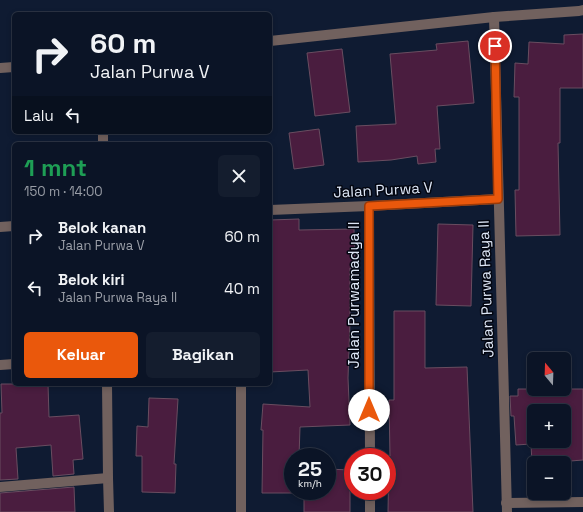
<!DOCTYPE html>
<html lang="id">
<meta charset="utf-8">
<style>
:root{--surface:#0b1426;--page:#141d2e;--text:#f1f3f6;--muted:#9a9ea7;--line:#2b3343;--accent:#ea580c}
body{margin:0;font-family:"Space Grotesk",sans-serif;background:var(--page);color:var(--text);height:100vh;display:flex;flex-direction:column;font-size:15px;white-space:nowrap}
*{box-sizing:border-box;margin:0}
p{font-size:13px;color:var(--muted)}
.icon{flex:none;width:22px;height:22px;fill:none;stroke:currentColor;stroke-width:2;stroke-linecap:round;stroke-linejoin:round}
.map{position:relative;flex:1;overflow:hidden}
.details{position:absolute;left:12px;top:142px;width:260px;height:244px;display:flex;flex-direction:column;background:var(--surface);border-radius:6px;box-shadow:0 2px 6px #0003,0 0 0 1px var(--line)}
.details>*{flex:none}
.guide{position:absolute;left:12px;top:12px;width:260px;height:122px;border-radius:6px;box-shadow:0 2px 6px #0003,0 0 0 1px var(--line);background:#0b1426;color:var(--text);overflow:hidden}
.needle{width:26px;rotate:341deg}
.buttons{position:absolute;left:527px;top:352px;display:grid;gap:8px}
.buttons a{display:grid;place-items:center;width:44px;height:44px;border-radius:6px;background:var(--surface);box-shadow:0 2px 6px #0003,0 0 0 1px var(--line);font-size:20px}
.speed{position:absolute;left:284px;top:448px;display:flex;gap:8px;font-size:20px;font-weight:700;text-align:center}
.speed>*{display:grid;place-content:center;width:52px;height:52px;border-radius:50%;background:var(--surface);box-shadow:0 2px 6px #0003,0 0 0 1px var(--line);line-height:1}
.speed small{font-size:10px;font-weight:400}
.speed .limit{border:6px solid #d22;background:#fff;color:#111}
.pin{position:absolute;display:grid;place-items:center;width:34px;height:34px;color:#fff;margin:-17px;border:2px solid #fff;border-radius:50%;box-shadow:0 1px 4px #0007}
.me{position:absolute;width:44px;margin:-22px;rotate:0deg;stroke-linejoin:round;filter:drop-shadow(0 0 3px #0008)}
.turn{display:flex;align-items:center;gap:14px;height:84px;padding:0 12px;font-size:18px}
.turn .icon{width:52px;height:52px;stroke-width:2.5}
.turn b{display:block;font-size:28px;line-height:34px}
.then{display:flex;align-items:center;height:38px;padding:0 12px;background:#0003;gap:8px;font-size:15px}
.round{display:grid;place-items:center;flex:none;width:42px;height:42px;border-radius:6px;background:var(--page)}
.overview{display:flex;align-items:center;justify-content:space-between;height:68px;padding:0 12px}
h1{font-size:24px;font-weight:700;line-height:30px;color:#1e9e55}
.button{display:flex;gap:8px;margin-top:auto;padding:8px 12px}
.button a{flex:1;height:46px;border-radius:6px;background:var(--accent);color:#fff;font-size:16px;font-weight:700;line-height:46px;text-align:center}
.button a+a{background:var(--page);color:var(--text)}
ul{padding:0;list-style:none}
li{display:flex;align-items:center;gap:12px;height:52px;padding:0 12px}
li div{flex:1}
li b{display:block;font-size:15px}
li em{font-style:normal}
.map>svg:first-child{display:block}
.building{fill:#4a1d3f;stroke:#694d60;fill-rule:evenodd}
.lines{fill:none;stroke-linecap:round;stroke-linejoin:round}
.minor{stroke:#71615e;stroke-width:10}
.route-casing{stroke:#983908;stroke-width:10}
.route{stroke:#ea580c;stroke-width:7}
.labels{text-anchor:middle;stroke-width:3;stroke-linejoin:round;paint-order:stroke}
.street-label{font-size:15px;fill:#dde6f6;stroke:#030610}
</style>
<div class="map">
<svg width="583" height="512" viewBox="0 0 583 512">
<rect width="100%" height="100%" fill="#0f1b32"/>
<g class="building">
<path d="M583 34V88H560V143H558L560 235 516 236 515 190H519V97H514L515 63 528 64 529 42 564 44V35Z"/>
<path d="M468 41 474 103 437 106 440 149H435L436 162 418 164 417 156 391 160 358 162 356 126 396 124 390 54 437 50 436 44Z"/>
<path d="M342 49 350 112 315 116 307 53Z"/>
<path d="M319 129 324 165 294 169 289 133Z"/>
<path d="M299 219V230L354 229 355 268H350V322L348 378 350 425 300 427 299 457H293V493H262L263 430H261L263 404 310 407 308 370 270 372V220Z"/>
<path d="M438 224 473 225 471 306 436 305Z"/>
<path d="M394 311H425V368L467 367 473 512H388L389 456H390L389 400H394Z"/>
<path d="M1 384H48L49 417 79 415 83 459 73 460 74 474 53 476 51 445 16 448 18 479 0 480V413H2Z"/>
<path d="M518 389H583V460L558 462V463H532L531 444 516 445 514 416H511L510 396H518ZM534 411H564V441H534Z"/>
<path d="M149 398 178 399 174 464H176L175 493 142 492V456H136L137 426 148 427Z"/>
<path d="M327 469 350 470V512H304V491H327Z"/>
<path d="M74 487 75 512H0V493Z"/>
</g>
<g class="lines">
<g class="minor">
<path d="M494 17 507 512"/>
<path d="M270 41 494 17 579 11 583 10"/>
<path d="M0 68 14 67"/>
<path d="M103 132V144"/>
<path d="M369 206 370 457"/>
<path d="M270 210 369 206 498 199"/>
<path d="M0 227 14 226"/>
<path d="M0 365 14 364"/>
<path d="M107 384 108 478 109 512"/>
<path d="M0 487 108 478"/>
<path d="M370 491V512"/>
<path d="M506 503 583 502"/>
<path d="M241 512V384"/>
</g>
</g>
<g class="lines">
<g class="route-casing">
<path id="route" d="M369 410V206L498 199 495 46"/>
</g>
<use href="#route" class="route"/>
</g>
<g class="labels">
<g class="street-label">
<text transform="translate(383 190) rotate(-3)" y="5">Jalan Purwa V</text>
<text transform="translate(486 289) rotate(-92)" y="5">Jalan Purwa Raya II</text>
<text transform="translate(354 295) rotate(-90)" y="5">Jalan Purwamadya II</text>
</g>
</g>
</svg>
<div class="buttons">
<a><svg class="needle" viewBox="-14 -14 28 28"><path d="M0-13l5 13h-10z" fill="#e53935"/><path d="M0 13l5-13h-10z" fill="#9a9ea7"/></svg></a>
<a>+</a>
<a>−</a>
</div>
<div class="speed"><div>25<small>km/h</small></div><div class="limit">30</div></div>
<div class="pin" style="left:495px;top:46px;background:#d93025"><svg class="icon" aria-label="arrive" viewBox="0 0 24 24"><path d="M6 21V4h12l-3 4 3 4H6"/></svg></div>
<svg class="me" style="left:369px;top:410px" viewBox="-20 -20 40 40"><circle r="19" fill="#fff"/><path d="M0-13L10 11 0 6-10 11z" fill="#ea580c"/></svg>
<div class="guide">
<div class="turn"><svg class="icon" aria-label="right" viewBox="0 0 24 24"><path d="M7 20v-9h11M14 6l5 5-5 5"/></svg><div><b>60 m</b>Jalan Purwa V</div></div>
<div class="then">Lalu<svg class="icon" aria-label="left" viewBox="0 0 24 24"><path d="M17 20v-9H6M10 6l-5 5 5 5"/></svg></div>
</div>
<section class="details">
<div class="overview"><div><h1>1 mnt</h1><p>150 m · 14:00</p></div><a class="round"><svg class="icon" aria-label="close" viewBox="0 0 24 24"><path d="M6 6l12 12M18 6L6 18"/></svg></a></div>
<ul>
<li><svg class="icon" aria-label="right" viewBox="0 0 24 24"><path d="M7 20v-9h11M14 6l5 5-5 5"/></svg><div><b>Belok kanan</b><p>Jalan Purwa V</p></div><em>60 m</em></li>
<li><svg class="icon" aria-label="left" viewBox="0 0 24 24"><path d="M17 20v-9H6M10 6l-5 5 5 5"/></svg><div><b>Belok kiri</b><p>Jalan Purwa Raya II</p></div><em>40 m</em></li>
</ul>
<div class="button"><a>Keluar</a><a>Bagikan</a></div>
</section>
</div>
